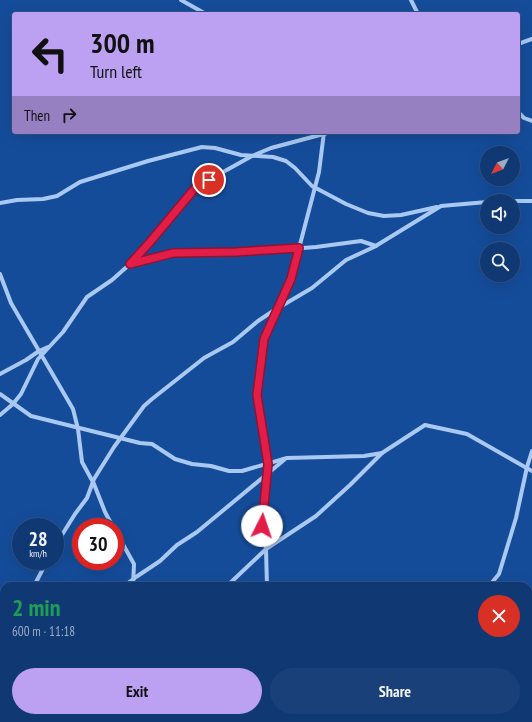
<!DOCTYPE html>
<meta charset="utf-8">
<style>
:root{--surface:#103974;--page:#194079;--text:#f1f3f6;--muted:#9cacc5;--line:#305386;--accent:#bca0f2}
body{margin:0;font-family:"PT Sans Narrow",sans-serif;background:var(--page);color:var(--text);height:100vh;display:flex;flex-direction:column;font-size:15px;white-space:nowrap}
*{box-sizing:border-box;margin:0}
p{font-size:13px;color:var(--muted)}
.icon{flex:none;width:22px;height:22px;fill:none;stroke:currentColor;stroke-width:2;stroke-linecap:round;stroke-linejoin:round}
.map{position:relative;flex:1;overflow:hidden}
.side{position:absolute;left:0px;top:582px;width:532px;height:140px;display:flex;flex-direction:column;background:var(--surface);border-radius:12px 12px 0 0;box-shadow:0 4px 16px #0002,0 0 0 1px var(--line)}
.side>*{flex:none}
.guide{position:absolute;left:12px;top:12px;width:508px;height:122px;border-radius:4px;box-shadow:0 4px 16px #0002,0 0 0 1px var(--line);background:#bca0f2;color:#111;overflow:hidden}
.needle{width:26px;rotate:228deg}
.buttons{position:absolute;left:480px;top:146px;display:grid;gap:8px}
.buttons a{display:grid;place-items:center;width:40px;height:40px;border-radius:50%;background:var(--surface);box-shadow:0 4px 16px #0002,0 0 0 1px var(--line);font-size:20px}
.speed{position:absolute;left:12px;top:518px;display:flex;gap:8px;font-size:20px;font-weight:700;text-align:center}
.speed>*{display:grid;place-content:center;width:52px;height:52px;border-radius:50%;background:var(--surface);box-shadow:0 4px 16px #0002,0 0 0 1px var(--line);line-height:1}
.speed small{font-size:10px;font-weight:400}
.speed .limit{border:6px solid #d22;background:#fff;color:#111}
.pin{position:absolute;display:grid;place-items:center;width:34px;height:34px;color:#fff;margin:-17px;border:2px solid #fff;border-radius:50%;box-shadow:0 1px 4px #0007}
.me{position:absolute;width:44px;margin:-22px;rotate:4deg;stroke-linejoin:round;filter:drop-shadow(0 0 3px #0008)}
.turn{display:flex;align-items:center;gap:14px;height:84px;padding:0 12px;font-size:18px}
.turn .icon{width:52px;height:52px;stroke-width:2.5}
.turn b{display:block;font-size:28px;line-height:34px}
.then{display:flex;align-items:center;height:38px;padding:0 12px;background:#0003;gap:8px;font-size:15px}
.round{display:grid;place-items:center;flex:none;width:42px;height:42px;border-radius:21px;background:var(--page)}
.head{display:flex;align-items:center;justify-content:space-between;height:68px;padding:0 12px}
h1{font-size:24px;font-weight:700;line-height:30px;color:#1e9e55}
.action{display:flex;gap:8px;margin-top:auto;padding:8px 12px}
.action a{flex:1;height:46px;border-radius:24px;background:var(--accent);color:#111;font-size:16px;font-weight:700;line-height:46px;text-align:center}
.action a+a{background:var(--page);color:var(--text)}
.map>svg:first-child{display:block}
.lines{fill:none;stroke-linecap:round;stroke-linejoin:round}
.street{stroke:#a9c9f2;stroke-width:4}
.route-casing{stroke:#92132f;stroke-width:10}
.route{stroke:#e11d48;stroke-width:7}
</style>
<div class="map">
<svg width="532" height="722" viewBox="0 0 532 722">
<rect width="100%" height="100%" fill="#154c9a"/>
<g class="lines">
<g class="street">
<path d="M181 0 206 14"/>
<path d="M411 0 418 14"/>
<path d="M518 44 532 39"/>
<path d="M518 112 524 118 532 121"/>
<path d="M499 201H532"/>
<path d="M0 203 17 200 43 199 57 196 80 182 148 161 202 147 215 148 241 155 273 157 286 161 295 168 312 186 346 204 368 213 384 216 401 215 437 207"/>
<path d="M130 263 150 242 196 187 252 156 271 148 331 132"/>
<path d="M0 274 11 303 73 409 78 429 82 462 94 484 105 512 113 527"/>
<path d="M0 374 26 360 39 351 48 347"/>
<path d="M0 394 31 416 140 443 152 444 175 459 192 464 211 466 229 471H242L287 458 364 456 382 453"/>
<path d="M0 415 13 404 21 394 38 359 63 332 87 297 112 280 130 264 173 253H236L316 247 361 241 376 246"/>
<path d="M115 530 134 564 133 586"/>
<path d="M55 546 75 514 87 498 94 479 114 447 144 406 152 399 204 358 233 342 258 321 273 311 312 288 346 260 374 247 441 206 487 202"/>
<path d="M34 586 47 561"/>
<path d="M124 586 136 577 160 561 177 545 197 532 284 460"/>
<path d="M227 586 266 549 316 516 350 485 382 453 425 425 467 434 532 471"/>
<path d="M267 586 266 549 262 526 268 464 257 395 264 339 291 279 319 172 324 132"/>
<path d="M489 586 499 574 516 518 527 467 532 451"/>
<path d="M0 624 4 619"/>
<path d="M0 642H4"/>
<path d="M185 718 187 722"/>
<path d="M258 718 267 722"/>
<path d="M274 718V722"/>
<path d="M22 722 24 718"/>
<path d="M93 722 97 718"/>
<path d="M421 722 426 718"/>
<path d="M449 722 450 718"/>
</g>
</g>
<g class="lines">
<g class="route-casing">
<path id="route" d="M209 180 196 187 150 242 130 264 173 253 236 252 299 248 291 279 264 339 257 395 268 464 262 526"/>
</g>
<use href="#route" class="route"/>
</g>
</svg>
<div class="buttons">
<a><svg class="needle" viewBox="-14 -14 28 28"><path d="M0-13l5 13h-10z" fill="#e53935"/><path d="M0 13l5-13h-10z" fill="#9cacc5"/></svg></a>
<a><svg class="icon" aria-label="sound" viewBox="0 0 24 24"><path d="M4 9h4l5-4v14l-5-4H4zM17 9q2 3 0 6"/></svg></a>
<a><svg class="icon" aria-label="search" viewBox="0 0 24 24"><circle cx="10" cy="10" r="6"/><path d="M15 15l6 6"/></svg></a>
</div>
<div class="speed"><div>28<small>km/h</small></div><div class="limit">30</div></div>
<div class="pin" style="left:209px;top:180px;background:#d93025"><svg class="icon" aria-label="arrive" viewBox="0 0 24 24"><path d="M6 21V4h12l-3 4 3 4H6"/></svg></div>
<svg class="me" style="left:262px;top:526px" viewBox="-20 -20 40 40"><circle r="19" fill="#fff"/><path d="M0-13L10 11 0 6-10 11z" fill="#e11d48"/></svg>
<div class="guide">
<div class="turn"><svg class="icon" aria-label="left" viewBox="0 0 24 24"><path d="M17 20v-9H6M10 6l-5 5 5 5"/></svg><div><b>300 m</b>Turn left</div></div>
<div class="then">Then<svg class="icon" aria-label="right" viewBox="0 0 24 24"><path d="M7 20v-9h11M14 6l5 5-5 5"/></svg></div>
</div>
<section class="side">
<div class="head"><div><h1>2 min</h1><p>600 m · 11:18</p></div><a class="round" style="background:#d93025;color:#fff"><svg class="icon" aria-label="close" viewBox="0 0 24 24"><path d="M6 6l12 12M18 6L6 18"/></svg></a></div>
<div class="action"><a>Exit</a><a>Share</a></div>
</section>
</div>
